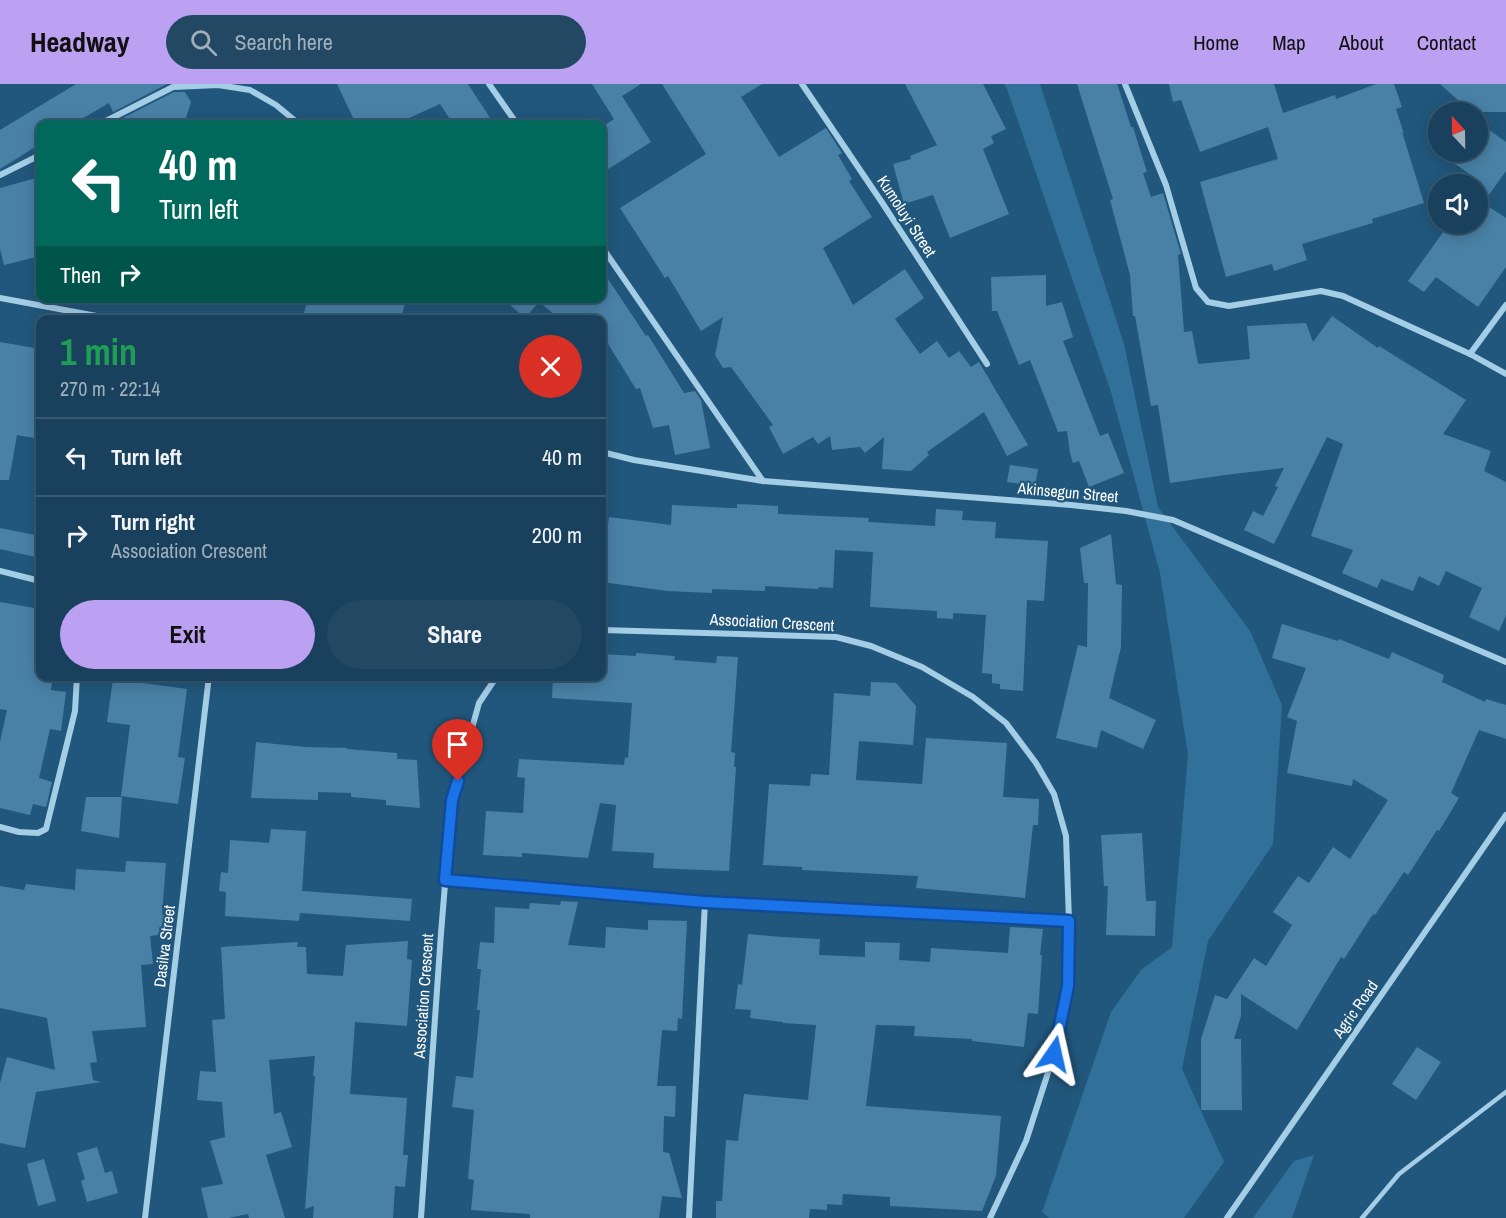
<!DOCTYPE html>
<meta charset="utf-8">
<style>
:root{--surface:#19415d;--page:#224863;--text:#f1f3f6;--muted:#9fafbc;--line:#375a72;--accent:#bca0f2}
body{margin:0;font-family:"Archivo Narrow",sans-serif;background:var(--page);color:var(--text);height:100vh;display:flex;flex-direction:column;font-size:22px;white-space:nowrap}
*{box-sizing:border-box;margin:0}
p{font-size:20px;color:var(--muted)}
.icon{flex:none;width:33px;height:33px;fill:none;stroke:currentColor;stroke-width:2;stroke-linecap:round;stroke-linejoin:round}
.map{position:relative;flex:1;overflow:hidden}
.panel{position:absolute;left:36px;top:231px;width:570px;height:366px;display:flex;flex-direction:column;background:var(--surface);border-radius:12px;box-shadow:0 3px 15px #0003,0 0 0 2px var(--line)}
.panel>*{flex:none}
.top-card{position:absolute;left:36px;top:36px;width:570px;height:183px;border-radius:12px;box-shadow:0 3px 15px #0003,0 0 0 2px var(--line);background:#00695c;color:#fff;overflow:hidden}
.needle{width:39px;rotate:338deg}
.tools{position:absolute;left:1428px;top:18px;display:grid;gap:12px}
.tools a{display:grid;place-items:center;width:60px;height:60px;border-radius:50%;background:var(--surface);box-shadow:0 3px 15px #0003,0 0 0 2px var(--line);font-size:30px}
.pin{position:absolute;display:grid;place-items:center;width:51px;height:51px;color:#fff;margin:-62px -26px;border-radius:50% 50% 50% 0;rotate:-45deg;box-shadow:0 0 6px #0007}
.pin .icon{rotate:45deg}
.me{position:absolute;width:66px;margin:-33px;rotate:11deg;stroke-linejoin:round;filter:drop-shadow(0 0 4px #0008)}
.turn{display:flex;align-items:center;gap:21px;height:126px;padding:0 24px;font-size:27px}
.turn .icon{width:78px;height:78px;stroke-width:2.5}
.turn b{display:block;font-size:42px;line-height:51px}
.then{display:flex;align-items:center;height:57px;padding:0 24px;background:#0003;gap:12px;font-size:22px}
.round{display:grid;place-items:center;flex:none;width:63px;height:63px;border-radius:32px;background:var(--page)}
.head{display:flex;align-items:center;justify-content:space-between;height:102px;padding:0 24px}
h1{font-size:36px;font-weight:700;line-height:45px;color:#1e9e55}
.cta{display:flex;gap:12px;margin-top:auto;padding:12px 24px}
.cta a{flex:1;height:69px;border-radius:36px;background:var(--accent);color:#111;font-size:24px;font-weight:700;line-height:69px;text-align:center}
.cta a+a{background:var(--page);color:var(--text)}
ul{padding:0;list-style:none}
li{display:flex;align-items:center;gap:18px;height:78px;padding:0 24px;border-top:2px solid var(--line)}
li div{flex:1}
li b{display:block;font-size:22px}
li em{font-style:normal}
header{display:flex;align-items:center;gap:36px;box-sizing:border-box;height:84px;padding:0 30px;background:var(--accent);color:#111}
header strong{font-size:28px}
nav{display:flex;gap:33px;margin-inline-start:auto;font-size:21px}
.search{width:420px;height:54px;background:var(--page);display:flex;align-items:center;gap:15px;box-sizing:border-box;padding:0 21px;border-radius:33px;color:var(--muted);font-size:22px}
.map>svg:first-child{display:block}
.green{fill:#317098}
.building{fill:#4981a6}
.lines{fill:none;stroke-linecap:round;stroke-linejoin:round}
.service{stroke:#a4cde6;stroke-width:4.5}
.minor{stroke:#a4cde6;stroke-width:6}
.route-casing{stroke:#114b97;stroke-width:15}
.route{stroke:#1a73e8;stroke-width:10}
.labels{text-anchor:middle;stroke-width:4.5;stroke-linejoin:round;paint-order:stroke}
.street-label{font-size:16px;fill:#fff;stroke:#21577c}
</style>
<header>
<strong>Headway</strong>
<div class="search"><svg class="icon" aria-label="search" viewBox="0 0 24 24"><circle cx="10" cy="10" r="6"/><path d="M15 15l6 6"/></svg>Search here</div>
<nav><a>Home</a><a>Map</a><a>About</a><a>Contact</a></nav>
</header>
<div class="map">
<svg width="1506" height="1134" viewBox="0 0 1506 1134">
<rect width="100%" height="100%" fill="#21577c"/>
<g class="green">
<path d="M1004 0H1040L1124 260 1158 423 1250 547 1282 621 1273 760 1208 857 1182 985 1224 1078 1184 1134H1049L1042 1128 1111 928 1141 886 1172 863 1188 671 1160 489 1111 308 1007 5Z"/>
<path d="M1314 1071 1292 1134H1253L1294 1077Z"/>
</g>
<g class="building">
<path d="M76 0H167L113 28 109 19 73 40H40V60L0 85V46Z"/>
<path d="M337 0H468L494 40H453L440 20 396 40H356Z"/>
<path d="M592 0H641L622 12 651 58 602 89V43L614 35Z"/>
<path d="M662 0H762L741 13 779 73 826 44 842 69 838 71 852 95 849 97 872 133 823 164 853 221 905 185 924 214 895 235 920 270 937 257 949 274 959 267 971 283 979 278 1028 361 1007 372 984 328 927 368 929 371 911 387 882 385 884 353 865 369 860 363 832 366 830 352 818 360 813 353 783 370 769 343 773 341 731 283 723 284 715 271 723 233 701 247 668 192 665 194 620 124 706 70Z"/>
<path d="M905 0H983L1006 45 991 52 994 59 983 65 1009 130 950 154 933 111 904 120 893 80 911 75 910 72 937 61Z"/>
<path d="M1077 0H1117L1131 43H1133L1147 88 1143 89 1151 113 1163 109 1181 170 1178 171 1184 248 1192 247 1198 280 1250 275 1247 242 1306 239 1313 258 1332 232 1378 264 1379 262 1466 316 1443 350 1491 367 1484 387 1506 398V531L1499 547 1469 533 1482 504 1446 487 1439 502 1419 492 1413 507 1381 495 1377 504 1342 489 1353 466 1311 452 1343 360 1327 353 1274 460 1244 446 1253 427 1263 432 1278 403 1275 402 1284 384 1225 391 1170 399 1158 321 1151 322 1135 232H1133L1130 191 1110 116 1113 115Z"/>
<path d="M1169 0H1274L1283 29 1335 11 1336 15 1376 0H1394L1402 23 1396 25 1404 50 1402 48 1424 119 1372 135 1373 139 1302 160 1307 176 1274 187 1272 180 1226 193 1200 98 1278 75 1268 43 1200 68 1181 16 1173 18Z"/>
<path d="M1440 0H1506V28H1450L1459 17Z"/>
<path d="M174 8H185L191 18 184 40H119L117 37Z"/>
<path d="M1478 38 1506 58V87L1483 119 1506 134V183L1478 223 1436 193 1424 208 1408 197 1449 140H1478V96L1438 68H1478Z"/>
<path d="M40 93V172L4 181 0 165V104Z"/>
<path d="M602 186 646 252 648 251 684 309 695 307 701 316 710 364 675 371 669 341 653 344 640 304 636 305 608 260H606L602 254V236L576 235 565 230 560 235 539 218 525 234 502 214H602Z"/>
<path d="M1046 191V222L1062 218 1073 253 1063 257 1100 352 1108 349 1124 389 1089 403 1079 377 1073 379 1070 369 1067 347 1058 348 1030 276 1019 281 997 227H992L991 193Z"/>
<path d="M308 214H406L401 236H302Z"/>
<path d="M0 258 40 265V355L17 351 9 396H0Z"/>
<path d="M1010 381 1038 385 1035 402 1007 398Z"/>
<path d="M737 420 778 422V430L869 434 868 438 935 442 936 425 963 427 962 436 996 438 995 454 1048 457 1044 517 1027 516 1023 607 1000 605V600L992 599V590L982 589 986 531 953 529V535L937 534V527L870 523 873 468 835 466 833 504 819 503 818 505 765 502V507L712 505V509L667 507 602 498V488L609 433 671 441 672 421 729 424H737Z"/>
<path d="M0 444 40 452V474L0 465Z"/>
<path d="M1111 450 1116 500 1122 501 1121 563 1109 614 1156 636 1143 665 1101 646 1097 664 1056 654 1078 561 1087 563 1088 499H1084L1080 464Z"/>
<path d="M0 518 40 525V592H53L51 606 66 608 61 647 50 645 39 694 52 698 46 723 33 720 30 731 0 724V658L7 626 0 625Z"/>
<path d="M1282 540 1338 557 1339 555 1389 575 1392 568 1444 591 1442 598 1485 618 1486 615 1506 621V655L1479 646 1451 709 1459 714 1439 747 1437 746 1408 791 1404 788 1375 831 1373 830 1344 875 1341 873 1297 946 1241 910V932L1234 955H1241L1242 1026H1201V955L1215 911 1227 915 1254 874 1266 882 1292 841 1273 828 1298 792 1309 799 1333 763 1350 775 1388 716 1353 695 1352 702 1287 689 1297 637 1287 633 1306 584 1272 574Z"/>
<path d="M636 569 675 572 674 576 716 579 717 572 738 573 731 668 735 669 734 683H736L729 787 653 784 654 769 612 767 616 721 600 719 588 774 522 769V773L483 771 486 727 523 729 525 694 517 693 519 675 624 681 625 673 628 674 632 619 552 614 553 592H602V570L636 572Z"/>
<path d="M113 595 187 605 178 673 185 674 178 720 121 712 130 641 107 638Z"/>
<path d="M871 598 896 599 916 622 913 661 859 657 856 696 922 700 926 654 1007 659 1003 713 1039 715 1038 741H1033L1025 814 916 804 918 792 802 786V783L763 781 769 700 810 702 811 690 829 691 834 609 870 612Z"/>
<path d="M256 658 305 663 347 664V665L397 669V675L417 676 420 724 386 721V716L351 713V709L318 708V716L251 714Z"/>
<path d="M86 713H122L119 754 81 747Z"/>
<path d="M271 745 306 747 302 807 412 815 410 837 300 829 299 837 225 832 226 808 219 807 221 788 228 789 230 756 269 759Z"/>
<path d="M1142 749 1146 817H1156L1155 852 1106 851 1108 802H1104L1101 751Z"/>
<path d="M126 777 166 779 162 831 172 830 173 849 150 852 153 880 141 881 146 943 92 947 97 978 90 979 93 996 101 998 36 1008 25 1064 0 1059V999L7 973 55 986 47 934 0 924V802L24 806 26 800 75 806 76 785 125 788Z"/>
<path d="M561 817 578 818 568 861 605 864 606 843 648 846V836L687 837 682 935 678 934 677 947 662 946 657 1002H676L675 1033 664 1032 663 1068 669 1069 682 1114 662 1112 659 1134H530V1130L471 1126 474 1096 468 1095 474 1026 452 1023 456 992 473 994 480 926H477L481 885H477L480 858 494 859 495 823 529 825 530 819 560 821Z"/>
<path d="M1010 843 1043 845 1040 871H1042L1038 930 1028 929 1024 963 972 957V955L914 952 915 942 876 941 866 1022 1001 1032 996 1092 982 1127 890 1122V1113L843 1110 842 1121 827 1120V1126L810 1125 809 1134H716V1117H722L726 1056 738 1057 744 1010 808 1016 816 941 783 939V938L750 934 751 926 735 925 738 900 742 901 748 850 782 853 820 855 819 871 865 873V858L900 859 899 876 930 878 931 864 1008 869Z"/>
<path d="M408 857 407 875 412 876 407 942 355 938 350 1010 407 1014 403 1071H408L405 1103 395 1102 393 1134H313L314 1122 305 1125 315 992H313L315 972 269 976 274 1030 281 1028 292 1063 266 1071 285 1134H249L248 1130 228 1134H208L201 1104 223 1100 210 1057 225 1053 222 1018 197 1016 200 987 216 988 212 936 225 935 221 863 298 858 297 863H306L307 890 343 892 346 861Z"/>
<path d="M1417 963 1441 978 1416 1016 1392 1000Z"/>
<path d="M97 1063 105 1089 112 1087 118 1109 87 1118 81 1097 85 1095 77 1069Z"/>
<path d="M44 1075 56 1117 38 1122 27 1080Z"/>
</g>
<g class="lines">
<path class="service" d="M1362 1134 1399 1090 1506 1008"/>
<g class="minor">
<path d="M489 0 517 40"/>
<path d="M802 0 883 120 987 280"/>
<path d="M1125 0 1166 101 1196 204 1208 218 1229 222 1321 207 1343 212 1470 270 1506 290"/>
<path d="M100 40 173 3 218 1 250 6 276 21 299 40"/>
<path d="M0 91 40 71"/>
<path d="M602 163 763 397"/>
<path d="M0 214 118 236"/>
<path d="M1470 270 1506 221"/>
<path d="M602 368 634 376 763 397 1071 421 1126 427 1173 436 1506 578"/>
<path d="M0 487 40 497"/>
<path d="M602 546 836 553 871 562 922 583 973 613 1006 639 1036 679 1054 710 1066 752 1069 837 1068 902 1054 970 1026 1057 990 1134"/>
<path d="M0 743 19 748 38 749 46 745 75 627 77 592"/>
<path d="M445 797 705 818 1069 837"/>
<path d="M145 1134 209 592"/>
<path d="M421 1134 441 849 452 716 479 619 497 592"/>
<path d="M689 1134 705 818"/>
<path d="M1227 1134 1506 731"/>
</g>
</g>
<g class="lines">
<g class="route-casing">
<path id="route" d="M458 697 452 716 445 796 705 818 1069 837 1068 902 1054 970"/>
</g>
<use href="#route" class="route"/>
</g>
<g class="labels">
<g class="street-label">
<text transform="translate(907 132) rotate(57)" y="6">Kumoluyi Street</text>
<text transform="translate(1068 408) rotate(5)" y="6">Akinsegun Street</text>
<text transform="translate(772 538) rotate(3)" y="6">Association Crescent</text>
<text transform="translate(164 862) rotate(-83)" y="6">Dasilva Street</text>
<text transform="translate(423 912) rotate(-86)" y="6">Association Crescent</text>
<text transform="translate(1355 925) rotate(-55)" y="6">Agric Road</text>
</g>
</g>
</svg>
<div class="tools">
<a><svg class="needle" viewBox="-14 -14 28 28"><path d="M0-13l5 13h-10z" fill="#e53935"/><path d="M0 13l5-13h-10z" fill="#9fafbc"/></svg></a>
<a><svg class="icon" aria-label="sound" viewBox="0 0 24 24"><path d="M4 9h4l5-4v14l-5-4H4zM17 9q2 3 0 6"/></svg></a>
</div>
<div class="pin" style="left:458px;top:697px;background:#d93025"><svg class="icon" aria-label="arrive" viewBox="0 0 24 24"><path d="M6 21V4h12l-3 4 3 4H6"/></svg></div>
<svg class="me" style="left:1054px;top:970px" viewBox="-20 -20 40 40"><path d="M0-17L14 15 0 8-14 15z" fill="#1a73e8" stroke="#fff" stroke-width="4"/></svg>
<div class="top-card">
<div class="turn"><svg class="icon" aria-label="left" viewBox="0 0 24 24"><path d="M17 20v-9H6M10 6l-5 5 5 5"/></svg><div><b>40 m</b>Turn left</div></div>
<div class="then">Then<svg class="icon" aria-label="right" viewBox="0 0 24 24"><path d="M7 20v-9h11M14 6l5 5-5 5"/></svg></div>
</div>
<section class="panel">
<div class="head"><div><h1>1 min</h1><p>270 m · 22:14</p></div><a class="round" style="background:#d93025;color:#fff"><svg class="icon" aria-label="close" viewBox="0 0 24 24"><path d="M6 6l12 12M18 6L6 18"/></svg></a></div>
<ul>
<li><svg class="icon" aria-label="left" viewBox="0 0 24 24"><path d="M17 20v-9H6M10 6l-5 5 5 5"/></svg><div><b>Turn left</b></div><em>40 m</em></li>
<li><svg class="icon" aria-label="right" viewBox="0 0 24 24"><path d="M7 20v-9h11M14 6l5 5-5 5"/></svg><div><b>Turn right</b><p>Association Crescent</p></div><em>200 m</em></li>
</ul>
<div class="cta"><a>Exit</a><a>Share</a></div>
</section>
</div>
